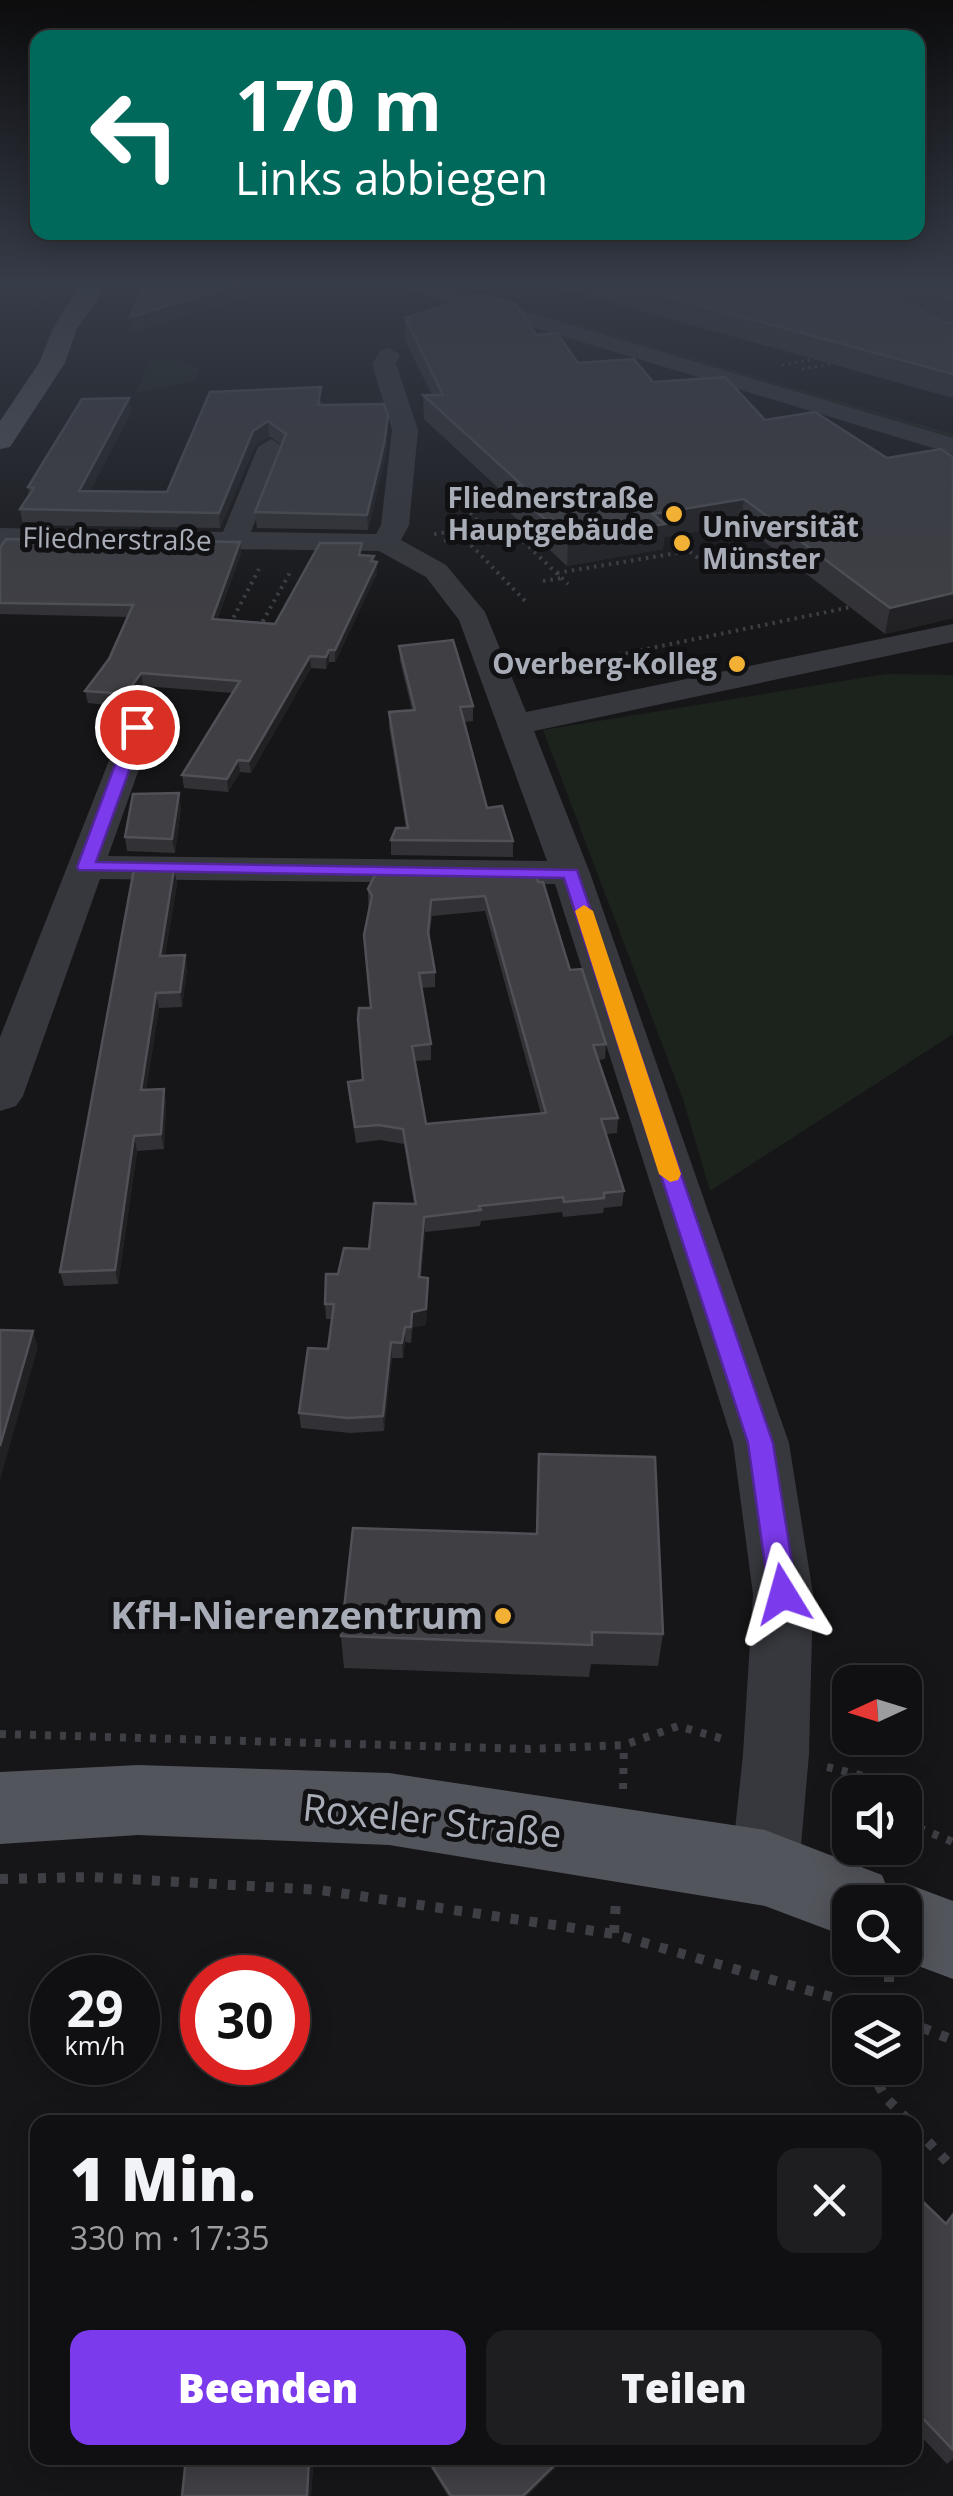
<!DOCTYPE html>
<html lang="de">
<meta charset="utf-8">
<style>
:root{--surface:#101012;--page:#1e1e20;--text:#f1f3f6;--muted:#9c9d9f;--line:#303032;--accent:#7c3aed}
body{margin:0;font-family:"Open Sans",sans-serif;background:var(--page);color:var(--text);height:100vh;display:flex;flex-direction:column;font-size:38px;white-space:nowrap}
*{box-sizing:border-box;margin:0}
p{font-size:32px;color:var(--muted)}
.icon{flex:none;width:55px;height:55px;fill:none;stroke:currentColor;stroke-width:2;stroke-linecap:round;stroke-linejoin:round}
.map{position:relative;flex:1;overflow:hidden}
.panel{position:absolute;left:30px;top:2115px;width:892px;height:350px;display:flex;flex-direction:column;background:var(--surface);border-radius:20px;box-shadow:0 5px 25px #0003,0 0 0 2px var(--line)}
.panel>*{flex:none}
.banner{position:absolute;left:30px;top:30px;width:895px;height:210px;border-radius:20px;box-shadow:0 5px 25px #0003,0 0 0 2px var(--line);background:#00695c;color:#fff;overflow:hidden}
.needle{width:65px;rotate:266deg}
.buttons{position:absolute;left:832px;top:1665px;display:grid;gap:20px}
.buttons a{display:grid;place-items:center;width:90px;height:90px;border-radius:20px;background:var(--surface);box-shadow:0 5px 25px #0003,0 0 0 2px var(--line);font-size:50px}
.speed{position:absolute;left:30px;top:1955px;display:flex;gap:20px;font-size:50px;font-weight:700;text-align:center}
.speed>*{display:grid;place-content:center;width:130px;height:130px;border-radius:50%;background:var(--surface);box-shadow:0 5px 25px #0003,0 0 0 2px var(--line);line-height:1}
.speed small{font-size:25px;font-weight:400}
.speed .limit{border:15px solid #d22;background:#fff;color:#111}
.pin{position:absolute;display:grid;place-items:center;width:85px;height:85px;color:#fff;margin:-42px;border:5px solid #fff;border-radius:50%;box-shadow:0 2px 10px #0007}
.me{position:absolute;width:110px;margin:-55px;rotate:352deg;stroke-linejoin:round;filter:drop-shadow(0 0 8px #0008)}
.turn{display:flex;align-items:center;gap:35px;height:210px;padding:0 40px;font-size:45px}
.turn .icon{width:130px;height:130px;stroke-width:2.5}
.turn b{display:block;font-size:70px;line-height:85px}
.round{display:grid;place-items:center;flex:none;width:105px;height:105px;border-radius:20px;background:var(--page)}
.headline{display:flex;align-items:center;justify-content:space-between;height:170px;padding:0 40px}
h1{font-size:60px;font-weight:800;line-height:75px}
.action{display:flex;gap:20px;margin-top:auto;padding:20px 40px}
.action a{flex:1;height:115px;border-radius:20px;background:var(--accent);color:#fff;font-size:40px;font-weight:800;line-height:115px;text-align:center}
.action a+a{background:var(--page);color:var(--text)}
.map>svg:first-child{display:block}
.green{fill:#1c231d}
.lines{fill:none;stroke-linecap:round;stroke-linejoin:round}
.path-far3{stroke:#3d3f44;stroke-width:2.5;stroke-dasharray:2.5 4;stroke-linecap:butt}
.path-far2{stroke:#3d3f44;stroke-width:4;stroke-dasharray:2.5 5;stroke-linecap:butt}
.path-far1{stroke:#3d3f44;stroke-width:8;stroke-dasharray:6 9;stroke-linecap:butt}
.path{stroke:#3d3f44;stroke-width:10;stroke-dasharray:8 11;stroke-linecap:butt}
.minor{fill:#37383d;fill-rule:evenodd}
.major{fill:#53555c;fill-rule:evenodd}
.wall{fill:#323236;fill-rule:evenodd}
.shaded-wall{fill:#212124}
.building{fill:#3f3f44;stroke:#4f5156;stroke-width:2.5;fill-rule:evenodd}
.route{fill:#7c3aed;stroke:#51269a;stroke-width:2.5}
.slow{fill:#f59e0b}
.poi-dot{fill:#f2b134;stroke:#111113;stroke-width:4}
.labels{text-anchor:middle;stroke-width:10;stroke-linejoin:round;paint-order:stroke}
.far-poi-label{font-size:28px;font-weight:bold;fill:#a8adb8;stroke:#111113;text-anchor:end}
.far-street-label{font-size:28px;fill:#a8adb8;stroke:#111113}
.near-poi-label{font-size:38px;font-weight:bold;fill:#a8adb8;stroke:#111113;text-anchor:end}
.near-street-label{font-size:38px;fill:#a8adb8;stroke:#111113}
</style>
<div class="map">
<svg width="953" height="2496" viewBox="0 0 953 2496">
<rect width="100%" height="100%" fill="#161618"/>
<g class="green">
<path d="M456 288 953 434V442L446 291Z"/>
<path d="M150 358H174L200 369 195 381 136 393Z"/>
<path d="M886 674 953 675V1034L710 1191 683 1099 543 730Z"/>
</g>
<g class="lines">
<g class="path-far3">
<path d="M38 307 48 280"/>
<path d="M782 365 819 358"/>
<path d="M802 369 839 363"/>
</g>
<g class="path-far2">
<path d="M470 513 480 523"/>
<path d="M486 526 504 523 568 584"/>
<path d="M492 533 511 530"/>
<path d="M434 534 462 530"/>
<path d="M444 541 469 537"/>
<path d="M471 545 526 602"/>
<path d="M557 573 689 551 699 559"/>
<path d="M543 581 562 578"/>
<path d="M230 624 259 569"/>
<path d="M259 628 292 569"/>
<path d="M530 673 856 606"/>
</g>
<g class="path-far1">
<path d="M0 1734 530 1749 624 1745 678 1726 723 1739"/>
<path d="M827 1767 872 1778 882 1792"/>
<path d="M623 1789 624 1745"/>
<path d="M905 1822 953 1842"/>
<path d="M896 1866 899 1848"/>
</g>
<g class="path">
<path d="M0 1879 92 1877 320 1890 614 1934 883 2012"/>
<path d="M614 1933 616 1901"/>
<path d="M889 1974V2012"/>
<path d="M905 2021 953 2040"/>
<path d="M869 2068 886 2098 910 2122"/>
<path d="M915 2128 953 2168"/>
</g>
<g class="minor">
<path d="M387 280H418L953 438V454L390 284Z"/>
<path d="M877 280H903L880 293 928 316 931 321 928 326H912L860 299 856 295 863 286Z"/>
<path d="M389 348 400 355 396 364 418 430 409 525 401 540 446 565 485 612 526 712 953 624V642L534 731 590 873 789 1443 813 1594 809 1754 799 1868 789 1892 765 1902 741 1892 731 1868 743 1754 753 1594 733 1443 555 884 100 879 23 1096 16 1106 0 1111V1037L125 720 137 717 149 720 154 727 108 856 547 861 459 620 426 577 379 551 0 546V528L223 532 258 447 271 439 284 447 251 532 376 534 381 525 392 430 372 364 381 350Z"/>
</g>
<g class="major">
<path d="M83 280H105L97 301 77 328 65 363 10 447 0 449V421L39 363 53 328Z"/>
<path d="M138 1765 389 1773 765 1830 882 1875 888 1890 905 1883 953 1901V1979L897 1958H905V1902H850V1938L765 1906 389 1845 138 1835 0 1844V1772Z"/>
</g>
</g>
<g class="wall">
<path d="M531 280H869L863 282 944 322H948L888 293 890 280H953V398Z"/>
<path d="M405 318 536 335 578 363 653 382 765 420 887 458 953 457V618L885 634 741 524 664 537 663 549 567 566 509 512V498L424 419 423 395H432L405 340Z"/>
<path d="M210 392 322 401 321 405 388 430 385 458 368 530 257 528 255 512 282 445 269 436 255 446 220 528 23 525 20 509 29 495 28 487 129 398 131 412 90 491 167 492Z"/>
<path d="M240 542 241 553 217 620 275 624 362 555 374 556V562H377V573L335 662H329L326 669 311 668 251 773 240 772 228 792 184 788 182 775 233 693 143 686 128 707 88 703 85 691 109 659 128 617 0 614V548Z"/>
<path d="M399 646 473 706V721L464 722 487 808 513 841V857L391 855V840L406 828 389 727V712L412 710 400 661Z"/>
<path d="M181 807 175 853 127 851 125 837Z"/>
<path d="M174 869 177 884 165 955H185L187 969 182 1007 159 1008 146 1090 164 1089 166 1104 164 1149 137 1151 118 1284 64 1286 60 1272Z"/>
<path d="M535 873 570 970 606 1044 605 1059 598 1060 618 1118 617 1133 606 1134 624 1191 622 1206 604 1208 603 1213 563 1217 562 1212 481 1221 480 1226 425 1232 421 1277 428 1278 426 1325 413 1327 411 1343 405 1342 403 1358H392L384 1431 350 1433 301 1428 299 1413 328 1349 332 1319H326L325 1304 338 1274 369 1249 414 1204 404 1144 380 1140 356 1143 349 1097 348 1082 363 1080 370 1008 368 889ZM485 911 541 1114 426 1124 415 1061 431 1060V1044L421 988 435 987V972L429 939 432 916Z"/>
<path d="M539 1454 663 1634 658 1666 591 1664 589 1677 344 1668 341 1636 536 1534Z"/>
<path d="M915 2194 945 2223 953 2212V2459L947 2464 915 2430Z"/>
<path d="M309 2458 313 2465 311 2496H182L185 2464H112L106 2459Z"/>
<path d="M425 2458H565L527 2496H448Z"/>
</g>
<g class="shaded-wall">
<path d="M0 280H8L0 292Z"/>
<path d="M240 284 242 299 132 332 130 317Z"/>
<path d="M129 398 131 412 82 506 79 491Z"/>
<path d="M388 416V430L385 458 368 530 367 515Z"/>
<path d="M268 421 269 436 255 446 220 528 219 513 253 431Z"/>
<path d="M744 499 741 524 664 537 663 549 567 566 568 540 653 514Z"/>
<path d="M240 542 241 553 213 631 212 619Z"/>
<path d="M374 556V566L377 562V573L335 662V650Z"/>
<path d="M953 593V618L885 634 890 608Z"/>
<path d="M329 650V662L326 669V657Z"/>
<path d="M310 656 311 668 251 773 249 761Z"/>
<path d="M141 673 143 686 128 707 126 694Z"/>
<path d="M238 760 240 772 228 792 227 779Z"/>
<path d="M179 793 181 807 175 853 172 839Z"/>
<path d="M174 869 177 884 163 970 160 956Z"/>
<path d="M185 955 187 969 182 1007 180 992Z"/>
<path d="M156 993 159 1008 144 1105 141 1090Z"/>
<path d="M164 1089 166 1104 164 1149 161 1134Z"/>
<path d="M134 1136 137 1151 118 1284 115 1270Z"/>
<path d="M424 1217 425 1232 419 1293V1277Z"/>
<path d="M428 1278 426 1325 413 1327 411 1343 412 1312Z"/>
<path d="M405 1327V1342L403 1358 402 1343Z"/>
<path d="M33 1331 38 1347 0 1480V1446Z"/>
<path d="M391 1342 392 1358 384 1431 383 1416Z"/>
<path d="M309 2458 313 2465 311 2496H307Z"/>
<path d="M562 2458H565L564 2460 527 2496H523Z"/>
</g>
<g class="building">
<path d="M147 280H239L240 284 130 317Z"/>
<path d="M607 280H861L944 322 953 323V374Z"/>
<path d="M908 280H953V301Z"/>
<path d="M481 294 516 304 536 335 557 333 578 363 634 359 653 382 725 377 765 420 815 412 887 458 941 449 953 457V593L890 608 744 499 653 514 665 524 568 540 509 487 522 485 423 395H443L405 318Z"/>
<path d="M321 387 318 405 384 404 388 416 384 444 367 515 255 512 286 434 268 421 253 431 219 513 20 509 34 488 28 487 82 399 129 398 79 491 167 492 210 392Z"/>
<path d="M6 539 240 542 212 619 275 624 320 543H362L359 555 374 556 371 561 377 562 335 650H329L326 657 310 656 249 761 238 760 227 779 182 775 240 681 141 673 126 694 85 691 109 659 133 605 0 603V548Z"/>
<path d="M453 640 473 706 460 707 487 808 502 806 513 841 391 840 396 828H408L389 712 415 710 399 646Z"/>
<path d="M179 793 172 839 125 837 133 794Z"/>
<path d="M134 869H174L160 956 185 955 180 992 156 993 141 1090 164 1089 161 1134 134 1136 115 1270 60 1272Z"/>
<path d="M377 871 535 873 538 882H543L570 970 582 969 606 1044 593 1045 618 1118 601 1119 624 1191 604 1193V1198L564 1202 563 1197 479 1206 481 1210 424 1217 419 1277 428 1278 426 1309 412 1312 411 1327H405L402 1343 391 1342 383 1416 348 1418 299 1413 308 1348 328 1349 334 1304H325L326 1274H338L344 1248 369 1249 374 1203 416 1204 403 1129 379 1125 355 1127 348 1082 363 1080 358 1019 359 1008H371L364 935 372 896 368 889ZM485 896 546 1113 426 1124 412 1046 431 1044 419 973 435 972 428 932 431 900Z"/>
<path d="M0 1330 33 1331 0 1446Z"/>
<path d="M539 1454 655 1457 663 1634 592 1632V1645L341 1636 353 1528 537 1534Z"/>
<path d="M915 2194 946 2224 953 2215V2450L915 2410Z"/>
<path d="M186 2458H309L307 2496H182Z"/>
<path d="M427 2458H562L523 2496H451Z"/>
</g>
<linearGradient id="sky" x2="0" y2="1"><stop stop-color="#0c0c0d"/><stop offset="0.45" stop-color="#363c48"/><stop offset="1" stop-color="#363c48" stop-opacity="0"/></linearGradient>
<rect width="953" height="629" fill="url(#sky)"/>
<path class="route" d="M137 722 145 727 96 862 577 870 773 1443 797 1594 792 1602 783 1605 773 1602 769 1594 748 1443 564 878 79 870 77 867 129 727Z"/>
<path class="slow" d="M584 905 593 911 681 1174 678 1180 670 1182 659 1174 575 911Z"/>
<g class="poi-dot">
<circle cx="674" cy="514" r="10"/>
<circle cx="682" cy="543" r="10"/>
<circle cx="737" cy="664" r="10"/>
<circle cx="503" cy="1616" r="10"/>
</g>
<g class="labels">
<g class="far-poi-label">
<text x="654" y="508">Fliednerstraße<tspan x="654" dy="32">Hauptgebäude</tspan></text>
<text x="702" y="537" text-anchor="start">Universität<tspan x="702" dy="32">Münster</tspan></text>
<text x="717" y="674">Overberg-Kolleg</text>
</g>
<g class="far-street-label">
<text transform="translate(117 539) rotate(1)" y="10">Fliednerstraße</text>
</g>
<g class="near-poi-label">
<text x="483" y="1629">KfH-Nierenzentrum</text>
</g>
<g class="near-street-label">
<text transform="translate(432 1821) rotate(6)" y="13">Roxeler Straße</text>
</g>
</g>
</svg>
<div class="buttons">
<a><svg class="needle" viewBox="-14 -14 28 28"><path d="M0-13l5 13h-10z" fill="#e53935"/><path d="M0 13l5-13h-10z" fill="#9c9d9f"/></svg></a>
<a><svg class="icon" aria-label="sound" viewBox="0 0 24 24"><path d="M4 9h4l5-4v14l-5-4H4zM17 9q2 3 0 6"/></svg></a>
<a><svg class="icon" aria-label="search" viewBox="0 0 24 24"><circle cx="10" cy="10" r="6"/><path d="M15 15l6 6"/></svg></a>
<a><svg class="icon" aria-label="layers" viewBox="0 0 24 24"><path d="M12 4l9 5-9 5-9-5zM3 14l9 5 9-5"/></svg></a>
</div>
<div class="speed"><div>29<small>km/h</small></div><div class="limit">30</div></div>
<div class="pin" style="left:137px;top:727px;background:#d93025"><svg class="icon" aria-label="arrive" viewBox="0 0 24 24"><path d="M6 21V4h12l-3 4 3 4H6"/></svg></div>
<svg class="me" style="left:783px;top:1594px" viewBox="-20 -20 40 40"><path d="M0-17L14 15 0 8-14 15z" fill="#7c3aed" stroke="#fff" stroke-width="4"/></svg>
<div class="banner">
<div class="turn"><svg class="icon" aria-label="left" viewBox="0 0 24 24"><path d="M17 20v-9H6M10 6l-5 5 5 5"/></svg><div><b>170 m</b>Links abbiegen</div></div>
</div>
<section class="panel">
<div class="headline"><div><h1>1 Min.</h1><p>330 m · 17:35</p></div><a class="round"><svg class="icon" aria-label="close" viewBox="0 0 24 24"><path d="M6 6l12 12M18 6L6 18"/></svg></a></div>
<div class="action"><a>Beenden</a><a>Teilen</a></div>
</section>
</div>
